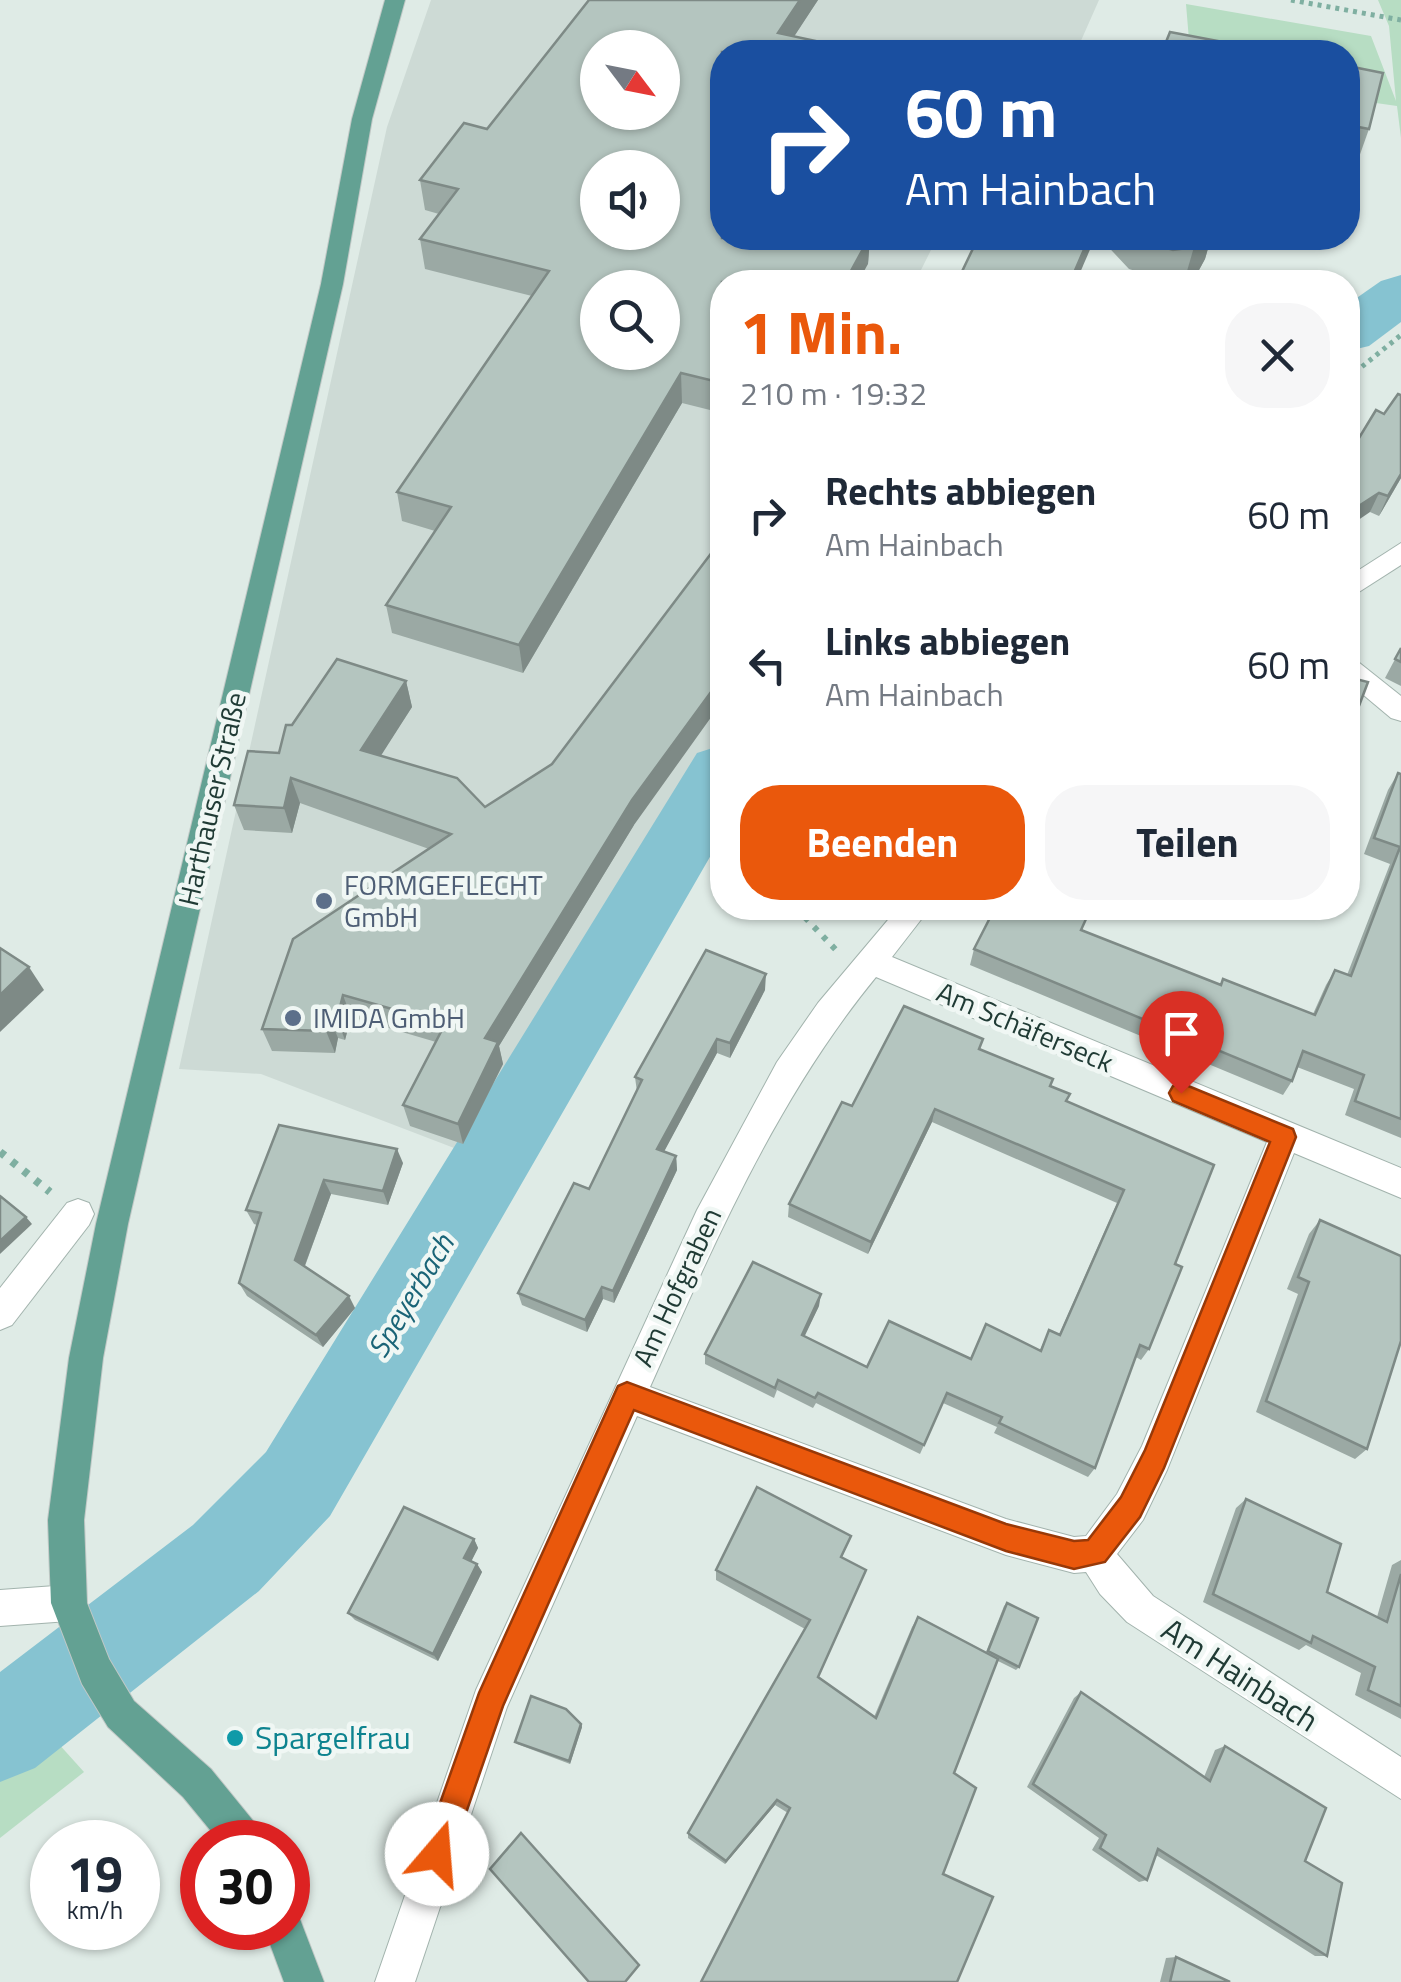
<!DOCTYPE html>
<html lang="de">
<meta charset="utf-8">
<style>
:root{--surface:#fff;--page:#f6f6f7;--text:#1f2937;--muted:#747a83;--accent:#ea580c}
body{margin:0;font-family:"Titillium Web",sans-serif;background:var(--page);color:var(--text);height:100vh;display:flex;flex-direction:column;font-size:38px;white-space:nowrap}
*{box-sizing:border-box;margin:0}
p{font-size:32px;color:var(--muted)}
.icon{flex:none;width:55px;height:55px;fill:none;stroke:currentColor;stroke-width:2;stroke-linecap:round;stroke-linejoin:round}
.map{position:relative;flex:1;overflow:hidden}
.details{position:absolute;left:710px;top:270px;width:650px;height:650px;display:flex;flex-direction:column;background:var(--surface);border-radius:40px;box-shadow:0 2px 8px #0004}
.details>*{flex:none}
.hud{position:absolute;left:710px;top:40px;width:650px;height:210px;border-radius:40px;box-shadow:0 2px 8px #0004;background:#1a4fa0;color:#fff;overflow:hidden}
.needle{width:65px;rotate:122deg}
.controls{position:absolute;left:580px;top:30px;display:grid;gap:20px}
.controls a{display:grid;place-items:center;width:100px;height:100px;border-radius:50%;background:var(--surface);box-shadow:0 2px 8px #0004;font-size:50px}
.speed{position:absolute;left:30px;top:1820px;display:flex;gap:20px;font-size:50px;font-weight:700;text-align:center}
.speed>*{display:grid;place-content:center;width:130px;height:130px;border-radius:50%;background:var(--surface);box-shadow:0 2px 8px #0004;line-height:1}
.speed small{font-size:25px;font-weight:400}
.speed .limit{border:15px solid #d22;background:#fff;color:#111}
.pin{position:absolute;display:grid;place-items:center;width:85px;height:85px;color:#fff;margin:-102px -42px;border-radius:50% 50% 50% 0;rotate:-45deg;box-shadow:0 0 10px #0007}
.pin .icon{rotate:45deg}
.me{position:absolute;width:110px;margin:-55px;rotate:18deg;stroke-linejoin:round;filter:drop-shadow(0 0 8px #0008)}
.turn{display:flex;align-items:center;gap:35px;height:210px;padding:0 30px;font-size:45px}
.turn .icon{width:130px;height:130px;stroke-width:2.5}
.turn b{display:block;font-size:70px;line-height:85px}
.round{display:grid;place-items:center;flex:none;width:105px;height:105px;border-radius:40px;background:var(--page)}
.summary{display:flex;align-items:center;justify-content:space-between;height:170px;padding:0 30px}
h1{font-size:60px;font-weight:700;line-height:75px;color:var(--accent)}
.cta{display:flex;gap:20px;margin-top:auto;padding:20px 30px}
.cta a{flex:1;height:115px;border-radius:40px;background:var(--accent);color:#fff;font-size:40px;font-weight:700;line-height:115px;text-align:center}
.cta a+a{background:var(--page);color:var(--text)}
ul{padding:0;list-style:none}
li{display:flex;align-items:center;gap:30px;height:150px;padding:0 30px}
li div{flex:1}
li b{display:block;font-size:38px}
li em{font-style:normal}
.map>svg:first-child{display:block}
.built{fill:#cddad5;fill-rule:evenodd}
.green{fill:#b7ddc3}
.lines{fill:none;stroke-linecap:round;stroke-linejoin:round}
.river{fill:#86c3d1;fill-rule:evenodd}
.minor-casing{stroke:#a2b3ad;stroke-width:2}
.major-casing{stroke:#c1c8c6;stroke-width:2}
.path-far2{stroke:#7fafa1;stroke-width:5;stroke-dasharray:4 5;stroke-linecap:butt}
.path-far1{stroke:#7fafa1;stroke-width:6;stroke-dasharray:5 8;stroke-linecap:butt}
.path{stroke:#7fafa1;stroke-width:8;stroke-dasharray:6 9;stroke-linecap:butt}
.minor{fill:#fff;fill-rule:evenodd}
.major{fill:#63a193;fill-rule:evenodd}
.wall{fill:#9ba9a4}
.shaded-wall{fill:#7e8a86}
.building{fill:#b4c5bf;stroke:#7e8a86;stroke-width:2.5;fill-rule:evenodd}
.route{fill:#ea580c;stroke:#983908;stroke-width:2.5}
.service-dot{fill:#5c6f8a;stroke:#f0f7f4;stroke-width:4}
.culture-dot{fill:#0f9aa8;stroke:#f0f7f4;stroke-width:4}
.labels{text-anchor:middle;stroke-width:9;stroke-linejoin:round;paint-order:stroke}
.street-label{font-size:28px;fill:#203b35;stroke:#f0f7f4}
.service-label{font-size:28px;fill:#4e5e75;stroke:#f0f7f4;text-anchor:start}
.water-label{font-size:30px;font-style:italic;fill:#1a6477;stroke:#f0f7f4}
.near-street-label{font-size:32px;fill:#203b35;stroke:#f0f7f4}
.near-culture-label{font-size:32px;fill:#0d838f;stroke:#f0f7f4;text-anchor:start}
</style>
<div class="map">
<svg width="1401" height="1982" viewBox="0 0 1401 1982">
<rect width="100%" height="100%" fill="#dfebe6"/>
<path class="built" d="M431 0H1099L1076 52H722V238H937L915 282H722V739L620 905 475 1156 261 1074 179 1069 387 127ZM598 48H662V112H598ZM598 168H662V232H598ZM598 288H662V352H598Z"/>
<g class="green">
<path d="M1378 0H1401V138L1397 106 1348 99V52H1190L1186 4 1371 36 1396 101 1389 26Z"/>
<path d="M11 1691 84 1772 0 1838V1698Z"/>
</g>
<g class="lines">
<g class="river">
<path d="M1401 275V322L1369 346 1348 351V304L1381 281Z"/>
<path d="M722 745V836L330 1516 259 1591 35 1768 0 1782V1672L193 1525 266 1452 697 753Z"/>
</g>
<g class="minor-casing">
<g id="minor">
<path d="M1401 543V565L1348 599V577Z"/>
<path d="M1348 658 1357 661 1401 696V721L1391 718 1348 682Z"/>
<path d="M898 908H930L892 957 1401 1168V1198L1294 1153 1167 1470 1143 1520 1117 1554 1153 1596 1401 1757V1799L1127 1622 1100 1594 1086 1572 1074 1573 1006 1555 637 1416 507 1707 415 1982H375L476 1690 697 1210 777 1062 818 1003ZM876 977 1267 1142 1142 1446 1117 1494 1086 1536 1074 1537 1006 1519 650 1387C714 1244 776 1099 876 977Z"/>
<path d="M78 1199 89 1203 94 1214 89 1225 12 1325 0 1330V1288L67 1203Z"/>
<path d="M69 1585 82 1590 87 1603 82 1616 69 1621 0 1626V1590Z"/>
</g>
</g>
<g class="major-casing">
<g id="major">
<path d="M385 0H405L372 119 343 284 128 1224 103 1358 84 1520 87 1603 109 1659 134 1701 211 1769 259 1828 265 1842H220L183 1797 108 1727 82 1684 51 1603 48 1520 69 1358 96 1224 321 284 352 119Z"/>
<path d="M288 1909 298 1914 324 1982H284L264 1928H288Z"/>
</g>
</g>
<g class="path-far2">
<path d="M1291 0 1401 20"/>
<path d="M1348 378 1401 335"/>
</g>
<path class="path-far1" d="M796 908 836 950"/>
<path class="path" d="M0 1152 50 1192"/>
<use href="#minor" class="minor"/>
<use href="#major" class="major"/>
</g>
<g class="wall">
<path d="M589 0H818L794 36 722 238H870L868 264 722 282V413L682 403 523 673 392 633 386 605 435 531 402 521 397 492 532 296 425 269 420 239 439 214 425 210 420 180 487 129Z"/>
<path d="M1348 66 1369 129 1358 160 1348 158Z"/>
<path d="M1100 238H1211L1205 259 1199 270 1185 278 1165 280 1129 269Z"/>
<path d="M1401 395V478L1379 516 1370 512 1384 414Z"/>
<path d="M1401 648V686L1385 678Z"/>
<path d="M406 681 412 707 380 756 485 807 634 825 499 1046 503 1064 463 1144 410 1126 403 1105 436 1042 351 1017 345 1040 338 1038 335 1053 272 1051 262 1029 429 849 300 803 292 833 244 830 234 805 279 753Z"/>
<path d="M1398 773 1401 774V1138L1345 1115 1354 1089 1297 1067 1292 1081 1283 1095 970 965 974 949 1082 931 1220 985 1313 1014 1326 985 1335 970 1347 975 1390 864 1364 854 1388 790Z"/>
<path d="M765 990 730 1058 717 1053 664 1151 676 1156 677 1170 614 1303 603 1299 587 1332 522 1305 518 1293 589 1189 637 1092 635 1077Z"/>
<path d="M980 1049 1050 1086 1066 1101 1175 1264 1149 1349 1141 1360 1136 1357 1095 1468 1088 1477 994 1433 997 1427 943 1403 920 1454 816 1403 813 1408 777 1390 774 1398 705 1364V1354L819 1306 804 1336 867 1367 971 1359 1040 1350 1049 1330 1059 1335 1117 1203 932 1122 868 1254 788 1217 789 1204 852 1106Z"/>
<path d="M279 1125 403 1163 388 1205 331 1194 305 1266 355 1308 323 1347 247 1296 239 1283 257 1225 254 1224 246 1210Z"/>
<path d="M1320 1220 1367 1449 1355 1459 1256 1412 1298 1294 1287 1289 1309 1234Z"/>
<path d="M1246 1499 1327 1592 1377 1617 1392 1565 1401 1560V1719L1355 1695 1361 1673 1306 1645 1299 1650 1203 1602 1236 1508Z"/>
<path d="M851 1536 842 1557 818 1677 874 1717 912 1627 918 1617 986 1652 1004 1606 1007 1603 1019 1667 1016 1670 998 1661 788 1813 775 1805 725 1864 688 1838V1833L805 1629 716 1580V1570Z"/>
<path d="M474 1539 478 1548 471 1561 477 1564 482 1572 438 1661 355 1620 348 1613Z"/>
<path d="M1081 1692 1204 1777 1215 1750 1225 1746 1305 1861 1327 1956H1315L1156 1855 1147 1880 1139 1882 1092 1850 1099 1838 1027 1787 1074 1698Z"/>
<path d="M582 1727 570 1764 517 1744 515 1742Z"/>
<path d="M1176 1957 1230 1982H1160L1166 1958Z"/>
</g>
<g class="shaded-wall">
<path d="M800 0H818L784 52 778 33Z"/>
<path d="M869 238H870L868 264 858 282 846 280Z"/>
<path d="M1089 238H1095L1076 282H1070Z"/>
<path d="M1209 238H1211L1205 259 1199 270 1185 278 1194 247Z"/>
<path d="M681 373 682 403 523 673 519 645Z"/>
<path d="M1401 474V478L1379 516 1388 496Z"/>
<path d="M1379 493 1370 512 1348 527V513Z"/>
<path d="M722 677V702L634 825 499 1046 503 1064 463 1144 458 1124 485 1038 632 800Z"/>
<path d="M406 681 412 707 368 776 361 750Z"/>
<path d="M291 778 300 803 292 833 284 808Z"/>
<path d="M29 967 44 990 0 1032V995Z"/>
<path d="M766 974 765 990 730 1058V1043Z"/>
<path d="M343 995 351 1017 345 1040 337 1019Z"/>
<path d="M329 1016 338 1038 335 1053 326 1031Z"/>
<path d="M717 1039V1053L658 1163 657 1149Z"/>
<path d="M935 1109 932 1122 868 1254 871 1242Z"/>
<path d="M397 1149 403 1163 388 1205 383 1191Z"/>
<path d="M676 1156 677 1170 614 1303 613 1291Z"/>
<path d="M324 1180 331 1194 302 1273 295 1260Z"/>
<path d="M26 1217 32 1224 0 1254V1241Z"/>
<path d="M602 1287 603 1299 587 1332 585 1320Z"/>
<path d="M821 1294 819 1306 800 1346 802 1335Z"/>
<path d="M349 1296 355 1308 323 1347 316 1335Z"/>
<path d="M474 1539 478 1548 469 1566 464 1558Z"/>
<path d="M477 1564 482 1572 438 1661 433 1654Z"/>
<path d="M581 1724 582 1727 570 1764 569 1761Z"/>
<path d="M777 1800 775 1805 725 1864 726 1861Z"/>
</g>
<g class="building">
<path d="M589 0H800L778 33 867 52H722V238H869L846 280 858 282H722V383L681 373 519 645 386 605 451 507 397 492 549 271 420 239 458 189 420 180 464 123 487 129ZM598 48H662V112H598ZM598 168H662V232H598ZM598 288H662V352H598Z"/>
<path d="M1170 32 1276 52H1162Z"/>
<path d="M1348 66 1383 73 1369 129 1348 125Z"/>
<path d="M978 238H1089L1070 282H957Z"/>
<path d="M1136 238H1209L1194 247 1173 250Z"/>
<path d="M1398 394 1401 395V474L1388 496 1379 493 1348 513V456L1376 410 1384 414Z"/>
<path d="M722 539V677L632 800 485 1038 498 1042 458 1124 403 1105 445 1024 343 995 337 1019 329 1016 326 1031 262 1029 293 939 451 834 291 778 284 808 234 805 248 751 279 753 286 725H292L337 659 406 681 361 750 457 778 485 807 552 764Z"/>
<path d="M1401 648V662L1395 659Z"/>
<path d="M1348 677 1368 682 1348 735Z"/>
<path d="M1398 773 1401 774V1119L1355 1101 1364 1075 1303 1051 1292 1081 974 949 995 908H1091L1081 930 1221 985 1223 979 1315 1015 1335 970 1351 976 1400 847 1374 838Z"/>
<path d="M0 948 29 967 0 995Z"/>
<path d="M706 950 766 974 730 1043 717 1039 657 1149 676 1156 613 1291 602 1287 585 1320 518 1293 574 1183 589 1189 642 1080 635 1077Z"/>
<path d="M904 1006 983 1039 979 1049 1053 1079 1050 1086 1070 1094 1066 1101 1214 1165 1175 1264 1182 1267 1149 1349 1140 1345 1095 1468 999 1423 1002 1417 947 1393 924 1445 818 1393 815 1398 778 1380 775 1388 705 1354 753 1262 821 1294 802 1335 867 1367 889 1321 971 1359 986 1324 1041 1351 1049 1330 1060 1335 1124 1190 935 1109 871 1242 789 1204 842 1102 852 1106Z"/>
<path d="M279 1125 397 1149 383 1191 324 1180 295 1260 349 1296 316 1335 239 1283 261 1213 246 1210Z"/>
<path d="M0 1196 26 1217 0 1241Z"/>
<path d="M1320 1220 1401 1256V1341L1367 1449 1266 1401 1309 1282 1298 1277Z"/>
<path d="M757 1487 851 1536 841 1557 866 1570 818 1677 876 1718 918 1617 998 1659 954 1773 976 1788 943 1874 993 1897 957 1982H701L790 1808 777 1800 726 1861 688 1833 810 1620 716 1570Z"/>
<path d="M1246 1499 1341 1544 1327 1592 1387 1622 1401 1574V1706L1368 1690 1375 1667 1313 1636 1311 1643 1213 1594Z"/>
<path d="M404 1507 474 1539 464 1558 477 1564 433 1654 348 1613Z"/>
<path d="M1007 1603 1038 1618 1019 1667 988 1651Z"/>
<path d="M1081 1692 1210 1781 1225 1746 1326 1808 1305 1861 1342 1883 1327 1956 1158 1849 1147 1880 1100 1848 1106 1835 1033 1784Z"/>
<path d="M531 1696 566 1709 581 1724 569 1761 515 1742Z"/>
<path d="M521 1833 639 1965 625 1982H589L490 1869Z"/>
<path d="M1176 1957 1230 1982H1170Z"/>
</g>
<path class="route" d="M1181 1083 1293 1129 1296 1137 1164 1468 1140 1517 1105 1562 1074 1569 1006 1551 634 1410 503 1706 448 1865 437 1869 426 1865 422 1854 479 1693 618 1386 627 1382 1006 1524 1074 1541 1088 1540 1121 1497 1145 1450 1270 1142 1173 1101 1169 1093 1173 1086Z"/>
<g class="service-dot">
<circle cx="324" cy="901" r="10"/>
<circle cx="293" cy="1018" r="10"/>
</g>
<circle class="culture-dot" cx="235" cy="1738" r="10"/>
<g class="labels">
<g class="street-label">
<text transform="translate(212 799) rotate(-77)" y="10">Harthauser Straße</text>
<text transform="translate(1025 1027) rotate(23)" y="10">Am Schäferseck</text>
<text transform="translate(677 1287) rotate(-65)" y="10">Am Hofgraben</text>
</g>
<g class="service-label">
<text x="344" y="895">FORMGEFLECHT<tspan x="344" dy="32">GmbH</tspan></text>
<text x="313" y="1028">IMIDA GmbH</text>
</g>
<g class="water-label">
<text transform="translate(411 1296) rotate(-59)" y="10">Speyerbach</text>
</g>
<g class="near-street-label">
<text transform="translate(1240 1675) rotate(33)" y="11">Am Hainbach</text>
</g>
<g class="near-culture-label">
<text x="255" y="1749">Spargelfrau</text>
</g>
</g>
</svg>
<div class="controls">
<a><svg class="needle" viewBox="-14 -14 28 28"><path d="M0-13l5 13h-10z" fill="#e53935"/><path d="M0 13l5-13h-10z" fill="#747a83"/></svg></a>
<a><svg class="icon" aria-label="sound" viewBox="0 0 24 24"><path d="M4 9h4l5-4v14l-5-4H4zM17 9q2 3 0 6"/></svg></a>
<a><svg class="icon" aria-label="search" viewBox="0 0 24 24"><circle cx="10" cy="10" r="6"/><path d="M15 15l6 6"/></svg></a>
</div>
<div class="speed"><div>19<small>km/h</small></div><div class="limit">30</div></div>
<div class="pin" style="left:1181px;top:1093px;background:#d93025"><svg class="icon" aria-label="arrive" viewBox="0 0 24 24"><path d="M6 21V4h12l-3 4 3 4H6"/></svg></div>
<svg class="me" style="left:437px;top:1854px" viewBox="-20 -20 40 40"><circle r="19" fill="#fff"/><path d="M0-13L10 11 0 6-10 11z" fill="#ea580c"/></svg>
<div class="hud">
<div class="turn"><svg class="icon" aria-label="right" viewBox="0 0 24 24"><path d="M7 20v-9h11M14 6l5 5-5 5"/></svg><div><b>60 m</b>Am Hainbach</div></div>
</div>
<section class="details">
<div class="summary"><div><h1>1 Min.</h1><p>210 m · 19:32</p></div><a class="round"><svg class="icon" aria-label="close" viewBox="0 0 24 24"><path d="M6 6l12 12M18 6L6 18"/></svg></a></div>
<ul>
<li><svg class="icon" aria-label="right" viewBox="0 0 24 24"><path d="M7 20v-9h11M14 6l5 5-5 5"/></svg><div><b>Rechts abbiegen</b><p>Am Hainbach</p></div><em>60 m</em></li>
<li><svg class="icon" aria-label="left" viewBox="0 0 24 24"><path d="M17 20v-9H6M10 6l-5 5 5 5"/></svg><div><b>Links abbiegen</b><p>Am Hainbach</p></div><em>60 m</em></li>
</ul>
<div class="cta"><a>Beenden</a><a>Teilen</a></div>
</section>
</div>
